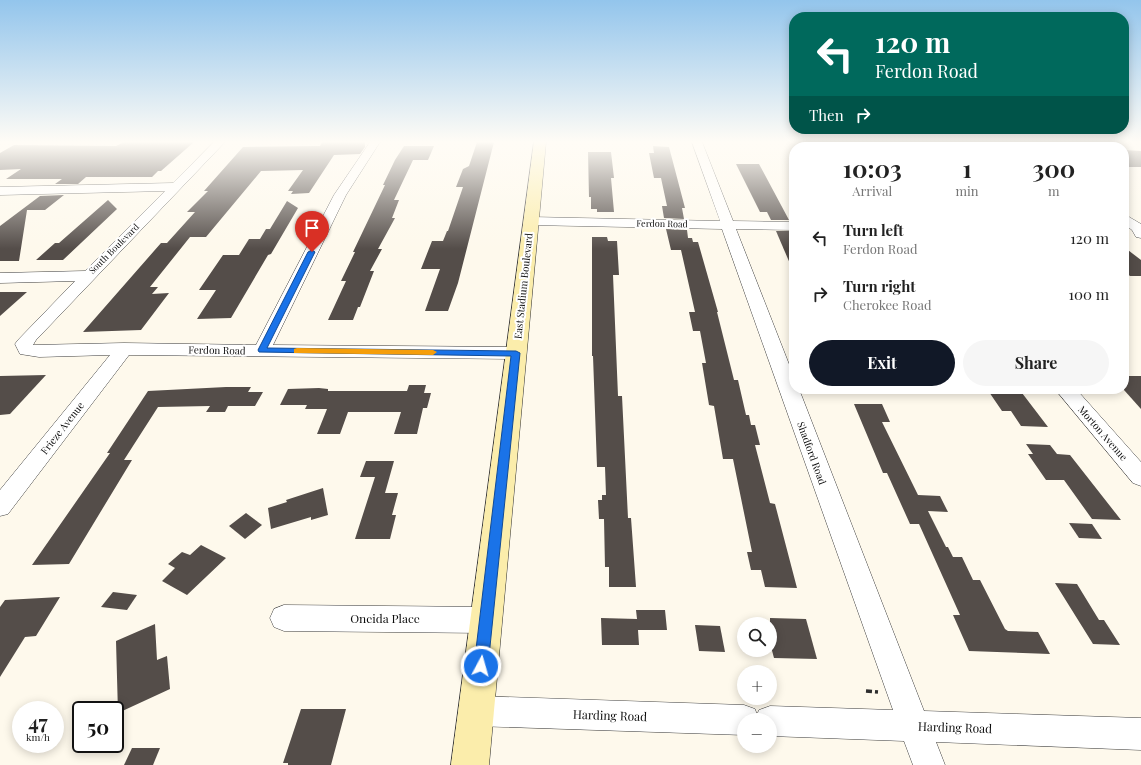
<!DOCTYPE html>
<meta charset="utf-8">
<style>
:root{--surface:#fff;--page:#f6f6f6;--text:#222;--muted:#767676;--accent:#111827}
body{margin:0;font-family:"Playfair Display",serif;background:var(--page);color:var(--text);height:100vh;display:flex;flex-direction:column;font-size:15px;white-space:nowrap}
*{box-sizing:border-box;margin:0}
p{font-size:13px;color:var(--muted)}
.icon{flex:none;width:22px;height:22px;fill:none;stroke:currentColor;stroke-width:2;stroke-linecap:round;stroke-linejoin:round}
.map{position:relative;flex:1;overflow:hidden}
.drawer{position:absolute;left:789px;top:142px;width:340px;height:252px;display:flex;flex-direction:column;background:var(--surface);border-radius:16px;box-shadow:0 2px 10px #0003}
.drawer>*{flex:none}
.banner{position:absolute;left:789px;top:12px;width:340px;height:122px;border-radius:16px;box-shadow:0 2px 10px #0003;background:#00695c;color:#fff;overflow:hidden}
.controls{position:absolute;left:737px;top:617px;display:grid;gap:8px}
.controls a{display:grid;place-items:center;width:40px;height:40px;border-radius:50%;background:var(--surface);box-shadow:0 2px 10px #0003;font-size:20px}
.speed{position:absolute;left:12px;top:701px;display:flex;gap:8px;font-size:20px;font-weight:700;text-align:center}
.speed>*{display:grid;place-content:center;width:52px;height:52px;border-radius:50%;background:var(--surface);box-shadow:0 2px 10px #0003;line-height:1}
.speed small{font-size:10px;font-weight:400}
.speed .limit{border:2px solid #111;border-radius:6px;background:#fff;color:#111}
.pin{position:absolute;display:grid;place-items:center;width:34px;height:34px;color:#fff;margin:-41px -17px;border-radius:50% 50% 50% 0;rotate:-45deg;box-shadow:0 0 4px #0007}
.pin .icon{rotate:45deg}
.me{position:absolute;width:44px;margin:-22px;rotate:6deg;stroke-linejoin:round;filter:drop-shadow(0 0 3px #0008)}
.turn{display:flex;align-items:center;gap:14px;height:84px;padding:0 20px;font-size:18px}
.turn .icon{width:52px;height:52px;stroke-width:2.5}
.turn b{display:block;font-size:28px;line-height:34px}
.then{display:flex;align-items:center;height:38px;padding:0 20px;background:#0003;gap:8px;font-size:15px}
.eta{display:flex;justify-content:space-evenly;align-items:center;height:68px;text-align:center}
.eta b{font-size:24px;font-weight:700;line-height:28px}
.button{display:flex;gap:8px;margin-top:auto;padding:8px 20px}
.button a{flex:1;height:46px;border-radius:24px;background:var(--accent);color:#fff;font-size:16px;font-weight:700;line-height:46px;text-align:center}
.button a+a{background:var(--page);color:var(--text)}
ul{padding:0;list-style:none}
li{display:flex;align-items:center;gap:12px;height:56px;padding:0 20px}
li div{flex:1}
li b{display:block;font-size:15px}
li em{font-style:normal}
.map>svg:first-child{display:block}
.building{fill:#544d49}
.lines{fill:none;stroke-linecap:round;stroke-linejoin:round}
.street-casing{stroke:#3f3f3f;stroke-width:1}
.secondary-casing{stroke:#2e2e2e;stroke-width:1}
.path{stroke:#2e2e2e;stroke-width:3.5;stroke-dasharray:6 3;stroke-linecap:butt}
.street{fill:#fff;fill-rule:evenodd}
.secondary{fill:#fbedab;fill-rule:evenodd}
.route{fill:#1a73e8;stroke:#114b97}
.slow{fill:#f59e0b}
.labels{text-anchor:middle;stroke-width:4;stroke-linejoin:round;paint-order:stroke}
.far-street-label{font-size:9px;fill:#0c0c0c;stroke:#fff}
.street-label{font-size:10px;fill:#0c0c0c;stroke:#fff}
.near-street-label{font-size:12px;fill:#0c0c0c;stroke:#fff}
</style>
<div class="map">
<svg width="1141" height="765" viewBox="0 0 1141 765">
<rect width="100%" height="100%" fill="#fef9ec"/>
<g class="building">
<path d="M124 142H194L161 171H158L152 177H86L78 184H55L62 179H6L21 169 0 170V153L14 145 116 146Z"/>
<path d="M322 142H365V147L360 154 334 155 309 193 291 194 293 191H288L303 170 261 171 206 237H190L150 287H158L152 294 169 293 141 330 83 332 161 243H167L195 212H187L208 191H204L243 147 315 146H320Z"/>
<path d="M477 142H494L458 283 448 311H425L440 269H421L432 241H443L447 231H448L463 187H456L463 169 469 166Z"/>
<path d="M404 146H434L428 160H413L394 200H399L392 218H395L378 249H382L370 271H374L360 307H358L353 320H328L346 281H341L355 252H353L385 185H383L395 160Z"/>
<path d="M653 146 669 147 685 208H682L684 219 664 218 662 206H667L661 178H654L649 153H654Z"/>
<path d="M1124 150 1141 151V167H1124Z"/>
<path d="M588 152H611L614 178H611L614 212H597V209H591V197H589Z"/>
<path d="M736 164H759L789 220H771L767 212H760Z"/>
<path d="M64 195 45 210H27L19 261H0V226L40 196Z"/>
<path d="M108 200 117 209 63 260H36L55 243H59Z"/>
<path d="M287 201 298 208 271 254 268 255 231 318 197 319 216 290H199L223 255H239L249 239H260L266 229H270Z"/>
<path d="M666 229 687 230 688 238H692L693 242H698L718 312H717L734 380H738L746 415H749L751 425H755L760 445H755L770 503 775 504 797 588 765 587 761 570H751L747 552H752L733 459H723L714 406 709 405 702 363H706L700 331H693L689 312H695L681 250H671Z"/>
<path d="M776 231H794V273Z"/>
<path d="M592 237H607L608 241H617L619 275H613L618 396H622L628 518H631L636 587H609V567H605L604 519H599L598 500H602V495H606L605 467H597L593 356H592Z"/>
<path d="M1124 247 1141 260V276H1130L1124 271Z"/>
<path d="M0 292H27L0 316Z"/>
<path d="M46 375 10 414 0 415V376Z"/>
<path d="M1124 376H1141V409L1124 390Z"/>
<path d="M409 385H426L424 393H431L427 408H423L417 434H394L401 412H348L340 434H317L327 409H305L307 405H280L288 389 319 388 328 389V391H407Z"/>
<path d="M226 387H251L248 392H263L255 406H228L225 412H206L210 406 158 407 124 460H132L69 564 32 565 110 453H107L148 391Z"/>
<path d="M987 389H1019L1048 427 1021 426 1011 411H1002Z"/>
<path d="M854 404H882L890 422H882L918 495 940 496 948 512 928 511 946 547H948L953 557H962L973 580H980L1005 629 1008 631 1038 632 1050 654 969 651 953 615H960L919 524H910L887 473H883Z"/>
<path d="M1026 444 1050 445 1057 454 1070 455 1121 520 1092 519 1064 480H1046L1028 454H1033Z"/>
<path d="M366 461H394L385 493H398L392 515H396L390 539H355L375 477H360Z"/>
<path d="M323 488 328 515 311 520V517L271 529 268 508 287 502 286 500Z"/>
<path d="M246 513 262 525 245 539 229 526Z"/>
<path d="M1069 523 1092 524 1102 539 1079 538Z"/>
<path d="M201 545 226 558 187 595 162 581 175 568 168 564 182 552 190 555Z"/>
<path d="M1055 583 1077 584 1099 620H1104L1120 645 1093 644Z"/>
<path d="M113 592 137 595 127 610 101 607Z"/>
<path d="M60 597 36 636 25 637 0 677V607L5 600Z"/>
<path d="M636 610H665L667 630H638L639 645H602L601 618 637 619Z"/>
<path d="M770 618 806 619 817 659 774 658 770 643Z"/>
<path d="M155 624 157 660 167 656 170 689 118 713 116 641Z"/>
<path d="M695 625 720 626 725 652 699 651Z"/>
<path d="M301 709H346L331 765H288V763H283Z"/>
<path d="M132 748H160L153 765H124Z"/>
</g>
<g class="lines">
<g class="street-casing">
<g id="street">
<path d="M214 142H225L36 340 33 345 124 343 256 345 334 195 370 142H380L346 195 273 345 516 347 522 349 525 353 522 357 516 359 129 355 8 514 0 516V490L110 355 39 357 20 354 15 344 18 340 75 281 0 283V273L85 271 165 191 0 195V187L173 183Z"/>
<path d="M692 142H702L733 221 794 222V230L736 229 794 377V389H799L924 711 1141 718V750L936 742 945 765H913L904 741 770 736V720H744V735L476 726 465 722 461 711 465 700 476 696 744 705 755 709 757 715 759 710 770 706 893 710 722 229 531 225 526 224 524 221 526 218 531 217 720 221Z"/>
<path d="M845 142H856L860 147H849Z"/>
<path d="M1013 142H1024L1030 147H1018Z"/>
<path d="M1124 214 1141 224V238L1136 237 1132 230 1124 224Z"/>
<path d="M1055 389H1076L1141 462V486L1133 483Z"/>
<path d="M284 605 486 607 496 611 500 620 496 629 486 633 284 631 274 627 270 618 274 609Z"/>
</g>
</g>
<g class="secondary-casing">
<path id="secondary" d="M534 142H546L489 765H451Z"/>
</g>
<path class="path" d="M866 691 878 692"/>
<use href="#street" class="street"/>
<use href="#secondary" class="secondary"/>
</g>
<linearGradient id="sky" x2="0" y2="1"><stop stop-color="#93c5ec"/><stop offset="0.57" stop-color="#fffcf6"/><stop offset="1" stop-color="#fffcf6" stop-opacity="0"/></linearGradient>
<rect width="1141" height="249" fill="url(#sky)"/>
<path class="route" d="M312 250 315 252 267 348 516 351 520 353 488 666 486 670 481 672 476 670 474 666 511 356 259 352 258 350 308 252Z"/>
<path class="slow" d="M297 348 433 350 437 352 433 355 294 353V349Z"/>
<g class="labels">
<g class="far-street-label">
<text transform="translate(662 224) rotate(1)" y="3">Ferdon Road</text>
<text transform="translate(114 249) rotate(-45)" y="3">South Boulevard</text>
</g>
<g class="street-label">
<text transform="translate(523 286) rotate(-84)" y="4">East Stadium Boulevard</text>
<text transform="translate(217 350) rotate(1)" y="4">Ferdon Road</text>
<text transform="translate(62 428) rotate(-52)" y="4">Frieze Avenue</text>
<text transform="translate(1103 433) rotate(49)" y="4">Morton Avenue</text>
<text transform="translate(812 453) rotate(70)" y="4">Shadford Road</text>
</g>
<g class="near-street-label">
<text x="385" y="623">Oneida Place</text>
<text transform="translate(610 716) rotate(2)" y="4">Harding Road</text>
<text transform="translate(955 728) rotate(2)" y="4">Harding Road</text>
</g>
</g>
</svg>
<div class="controls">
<a><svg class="icon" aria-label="search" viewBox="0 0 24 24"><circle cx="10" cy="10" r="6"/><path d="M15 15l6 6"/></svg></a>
<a>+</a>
<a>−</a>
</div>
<div class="speed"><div>47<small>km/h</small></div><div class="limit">50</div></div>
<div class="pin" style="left:312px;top:252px;background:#d93025"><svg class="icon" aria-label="arrive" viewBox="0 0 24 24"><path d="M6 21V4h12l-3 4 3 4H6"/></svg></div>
<svg class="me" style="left:481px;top:666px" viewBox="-20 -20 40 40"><circle r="17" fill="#1a73e8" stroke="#fff" stroke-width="3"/><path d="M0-11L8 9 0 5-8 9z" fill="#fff"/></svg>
<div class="banner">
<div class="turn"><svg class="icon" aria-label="left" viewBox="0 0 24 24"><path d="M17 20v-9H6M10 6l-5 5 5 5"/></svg><div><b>120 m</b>Ferdon Road</div></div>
<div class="then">Then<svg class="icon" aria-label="right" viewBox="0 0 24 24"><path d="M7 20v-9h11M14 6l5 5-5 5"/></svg></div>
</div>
<section class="drawer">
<div class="eta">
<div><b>10:03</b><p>Arrival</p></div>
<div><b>1</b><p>min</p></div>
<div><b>300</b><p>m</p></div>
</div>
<ul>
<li><svg class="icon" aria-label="left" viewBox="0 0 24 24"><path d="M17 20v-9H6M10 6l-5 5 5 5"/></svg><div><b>Turn left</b><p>Ferdon Road</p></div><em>120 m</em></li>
<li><svg class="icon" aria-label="right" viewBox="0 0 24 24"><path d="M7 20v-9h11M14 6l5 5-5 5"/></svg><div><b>Turn right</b><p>Cherokee Road</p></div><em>100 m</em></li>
</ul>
<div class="button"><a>Exit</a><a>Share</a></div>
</section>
</div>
